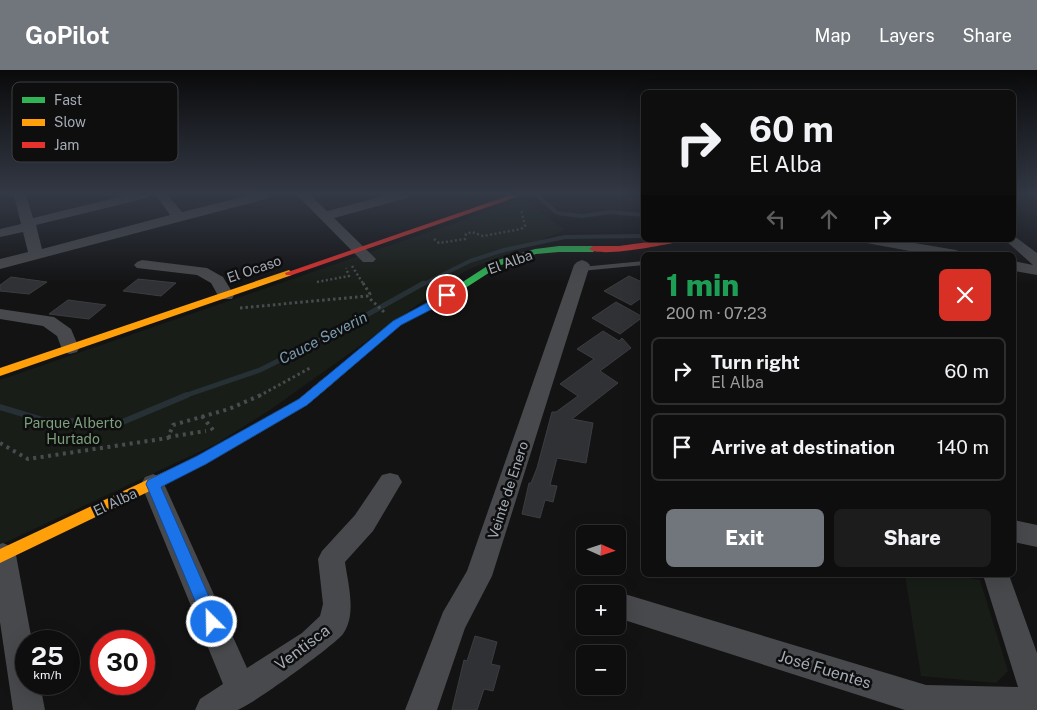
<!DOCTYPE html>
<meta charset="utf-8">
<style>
:root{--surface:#0e0e0f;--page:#1c1c1d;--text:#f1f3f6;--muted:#9b9c9e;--line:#2e2e2f;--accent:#71767d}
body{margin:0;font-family:"Public Sans",sans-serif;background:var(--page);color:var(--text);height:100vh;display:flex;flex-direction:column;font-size:19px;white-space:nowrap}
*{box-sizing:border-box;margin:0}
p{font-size:16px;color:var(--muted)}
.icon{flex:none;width:28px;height:28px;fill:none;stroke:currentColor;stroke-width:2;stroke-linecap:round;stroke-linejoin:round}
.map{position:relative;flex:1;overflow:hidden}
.sheet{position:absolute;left:641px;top:182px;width:375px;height:325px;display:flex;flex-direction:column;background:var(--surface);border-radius:8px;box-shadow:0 5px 20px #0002,0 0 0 1px var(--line)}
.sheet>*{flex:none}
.banner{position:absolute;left:641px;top:20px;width:375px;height:152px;border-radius:8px;box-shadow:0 5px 20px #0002,0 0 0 1px var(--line);background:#0e0e0f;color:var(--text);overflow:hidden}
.needle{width:32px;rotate:93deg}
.fabs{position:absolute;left:576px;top:455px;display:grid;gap:10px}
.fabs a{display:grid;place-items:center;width:50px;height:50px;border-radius:8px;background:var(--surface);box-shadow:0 5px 20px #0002,0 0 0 1px var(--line);font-size:25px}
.speed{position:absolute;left:15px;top:560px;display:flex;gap:10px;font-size:25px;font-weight:700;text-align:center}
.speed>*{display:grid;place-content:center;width:65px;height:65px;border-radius:50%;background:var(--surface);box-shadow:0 5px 20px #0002,0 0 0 1px var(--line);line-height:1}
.speed small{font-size:12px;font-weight:400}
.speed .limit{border:8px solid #d22;background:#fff;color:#111}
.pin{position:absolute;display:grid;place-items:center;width:42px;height:42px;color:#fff;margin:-21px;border:2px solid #fff;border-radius:50%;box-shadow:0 1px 5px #0007}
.me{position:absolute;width:55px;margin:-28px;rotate:337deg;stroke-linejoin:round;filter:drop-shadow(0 0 4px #0008)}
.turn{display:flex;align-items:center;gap:18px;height:105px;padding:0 25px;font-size:22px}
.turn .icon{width:65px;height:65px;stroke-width:2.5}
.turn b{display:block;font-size:35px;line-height:42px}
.lanes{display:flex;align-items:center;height:48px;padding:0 25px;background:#0003;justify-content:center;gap:25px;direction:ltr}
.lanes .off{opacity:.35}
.round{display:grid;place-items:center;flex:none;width:52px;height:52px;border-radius:8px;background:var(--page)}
.overview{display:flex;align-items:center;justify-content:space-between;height:85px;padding:0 25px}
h1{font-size:30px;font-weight:800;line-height:38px;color:#1e9e55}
.primary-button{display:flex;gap:10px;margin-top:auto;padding:10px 25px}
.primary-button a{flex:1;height:58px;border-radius:8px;background:var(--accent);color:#fff;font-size:20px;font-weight:800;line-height:58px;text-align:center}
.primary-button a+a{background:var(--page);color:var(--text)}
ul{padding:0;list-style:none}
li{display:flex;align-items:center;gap:15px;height:68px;margin:0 10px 8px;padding:0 15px;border:2px solid var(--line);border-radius:8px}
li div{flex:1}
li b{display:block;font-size:19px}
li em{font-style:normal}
header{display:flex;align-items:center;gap:30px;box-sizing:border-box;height:70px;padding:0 25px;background:var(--accent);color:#fff}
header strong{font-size:24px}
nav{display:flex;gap:28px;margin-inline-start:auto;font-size:18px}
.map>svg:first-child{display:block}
.green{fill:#181d18}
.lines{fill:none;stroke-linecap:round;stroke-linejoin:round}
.stream-far2{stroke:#273035;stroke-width:4}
.stream-far1{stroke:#273035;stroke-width:5}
.stream{stroke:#273035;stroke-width:6}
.building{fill:#303134;stroke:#3c3d40}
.path-far2{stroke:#494b4e;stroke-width:2.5;stroke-dasharray:2 2.5;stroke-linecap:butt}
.path-far1{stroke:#494b4e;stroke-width:3;stroke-dasharray:2.5 3;stroke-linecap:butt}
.path{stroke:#494b4e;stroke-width:4;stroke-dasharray:3 4.5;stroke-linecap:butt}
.lane{fill:#48494c;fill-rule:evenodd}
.street{fill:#48494c;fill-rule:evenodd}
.fast{fill:#30b455;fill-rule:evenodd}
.slow{fill:#ff9f0a;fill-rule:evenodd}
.jam{fill:#e5322d;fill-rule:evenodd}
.route{fill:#1a73e8;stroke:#114b97}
.labels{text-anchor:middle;stroke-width:5;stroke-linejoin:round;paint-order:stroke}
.street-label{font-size:14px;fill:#a4abb5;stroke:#0e0e0f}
.park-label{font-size:14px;fill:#7ca07b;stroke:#0e0e0f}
.water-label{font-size:15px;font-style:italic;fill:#7b9cb0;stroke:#0e0e0f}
.near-street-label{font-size:16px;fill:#a4abb5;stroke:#0e0e0f}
.key{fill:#0e0e0f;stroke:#3b3d41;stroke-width:1}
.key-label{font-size:14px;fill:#a4abb5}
</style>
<header>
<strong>GoPilot</strong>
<nav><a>Map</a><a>Layers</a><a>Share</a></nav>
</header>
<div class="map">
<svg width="1037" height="640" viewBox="0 0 1037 640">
<rect width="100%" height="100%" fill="#131314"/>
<g class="green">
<path d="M524 129 565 160 465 201 270 340 216 374 0 475V310Z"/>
<path d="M905 505H952L980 510 1008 601 996 613 921 606Z"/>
</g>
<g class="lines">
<g class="stream-far2">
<path d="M537 125 557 143 582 146 610 142 644 145"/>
<path d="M422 215 470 191 504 180 565 167 644 166"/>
</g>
<path class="stream-far1" d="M184 326 260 300 336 262 424 213"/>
<path class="stream" d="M0 337 43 350 120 353 187 325"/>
</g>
<g class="building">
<path d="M629 206 644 213V226L631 235 604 221Z"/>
<path d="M11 207 47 212 29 224 0 221V215Z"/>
<path d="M138 209 176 213 161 226 123 221Z"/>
<path d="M68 230 106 235 89 249 49 244Z"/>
<path d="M616 232 643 247 620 264 592 248Z"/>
<path d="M603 261 619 271 622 268 631 278 600 301 618 313 572 349 593 353 586 393 557 388 550 415 557 416 553 432 545 430 540 448 522 444 529 413H531L537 398 552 342H556L578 326 560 314 594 289 577 279Z"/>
<path d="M475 566 497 572 491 594 500 596 493 621 484 619 477 640H452L464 590 467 591Z"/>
</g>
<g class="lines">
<g class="path-far2">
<path d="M434 169 439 173 465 169 466 164 472 162 483 166 521 159 525 156 521 139"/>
<path d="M352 196 364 215"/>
<path d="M317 212 349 206 346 198"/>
</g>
<g class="path-far1">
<path d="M363 213 370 224 367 226"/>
<path d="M240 238 367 226 384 242"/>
<path d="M259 326 310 298"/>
</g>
<g class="path">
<path d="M202 346 213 360"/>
<path d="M168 367 206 361"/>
<path d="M0 373 28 389 168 368 173 355 229 339 261 325"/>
</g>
<path class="lane" d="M644 191V195L581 201 577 199 581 197Z"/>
<g class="street">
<path d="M14 125H26L33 148 127 125H148L147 128 36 155 42 179 170 145 156 125H168L182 142 250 125H270L269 128 0 199V189L28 182 23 162 0 167V159L21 154Z"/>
<path d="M297 125H310L327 141 388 125H408L407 128 334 148 373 186 376 189 373 192H363Z"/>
<path d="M1014 166 1037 183V205L1014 201V191L1033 195 1005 170H1014Z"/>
<path d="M865 170H897L956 180 961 182 964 185H931L872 174 867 173Z"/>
<path d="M142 190 207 198 223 207 234 225 232 229H220L211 213 197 205 137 198 134 195 137 192Z"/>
<path d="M582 190 587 192 590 195 492 506 465 558 437 640H405L443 542 467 501 574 195 577 192Z"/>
<path d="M0 239 54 247 71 259 79 278 77 282 70 284 63 282 57 266 43 256 0 249Z"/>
<path d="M390 403 398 405 402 412 373 461 345 492C348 514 357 544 343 564 336 574 248 638 237 640 225 640 208 640 195 640L200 629 223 614 141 414 145 407 153 404 161 407 247 598 302 563 320 546 323 534 318 489 322 481 355 445 382 405Z"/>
<path d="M1014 450 1037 455V477L1014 472Z"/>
<path d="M3 473 12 477 16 485 32 571H26V614H40L45 640H13L0 552V474Z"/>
<path d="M983 505H1009L1037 583V640H905L618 548V524H613L618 522 926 615 1018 617Z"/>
</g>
<path class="fast" d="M559 176H593L597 179 593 182H559L536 184 501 195 436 237 400 255 332 314H324L322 311 394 251 430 233 495 191 535 179Z"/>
<g class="slow">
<path d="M289 200 293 203 292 205 0 306V298Z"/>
<path d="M328 307 334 311 332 314 307 335 206 394 0 493V479L198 386 299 329 324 308Z"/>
</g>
<g class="jam">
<path d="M511 125H522L292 205H286L285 203Z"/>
<path d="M663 170H683L679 172C662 175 601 188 589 179L593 176H619Z"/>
</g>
</g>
<linearGradient id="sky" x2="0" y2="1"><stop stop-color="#0a0a0b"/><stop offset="0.58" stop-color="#333945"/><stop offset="1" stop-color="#333945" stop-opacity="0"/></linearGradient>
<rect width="1037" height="214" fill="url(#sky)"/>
<path class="route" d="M447 222 452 225 451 227 436 237 401 255 307 335 206 394 161 417 220 552 217 557 212 560 206 557 146 414 148 410 197 386 299 329 393 251Z"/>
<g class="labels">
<g class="street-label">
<text transform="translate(510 192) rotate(-20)" y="5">El Alba</text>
<text transform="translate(254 199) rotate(-19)" y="5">El Ocaso</text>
<text transform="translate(508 420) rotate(-72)" y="5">Veinte de Enero</text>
<text transform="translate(115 432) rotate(-25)" y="5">El Alba</text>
</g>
<g class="park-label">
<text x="73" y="358">Parque Alberto<tspan x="73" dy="16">Hurtado</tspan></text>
</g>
<g class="water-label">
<text transform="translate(323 268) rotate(-27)" y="5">Cauce Severin</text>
</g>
<g class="near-street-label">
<text transform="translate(302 577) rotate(-37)" y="6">Ventisca</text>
<text transform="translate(825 599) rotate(17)" y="6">José Fuentes</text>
</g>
</g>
<rect x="12" y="12" width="166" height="80" rx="8" class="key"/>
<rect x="22" y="27" width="23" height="6" fill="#30b455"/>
<rect x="22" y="49" width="23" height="7" fill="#ff9f0a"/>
<rect x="22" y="72" width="23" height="6" fill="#e5322d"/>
<g class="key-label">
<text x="54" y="35">Fast</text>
<text x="54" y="57">Slow</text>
<text x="54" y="80">Jam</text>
</g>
</svg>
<div class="fabs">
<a><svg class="needle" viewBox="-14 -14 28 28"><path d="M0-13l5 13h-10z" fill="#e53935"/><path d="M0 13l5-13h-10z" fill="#9b9c9e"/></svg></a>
<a>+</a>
<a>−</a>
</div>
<div class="speed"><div>25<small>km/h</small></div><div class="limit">30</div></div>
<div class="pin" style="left:447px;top:225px;background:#d93025"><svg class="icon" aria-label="arrive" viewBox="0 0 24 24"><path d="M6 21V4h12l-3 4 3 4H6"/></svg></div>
<svg class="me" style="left:212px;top:552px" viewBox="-20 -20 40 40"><circle r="17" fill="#1a73e8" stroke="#fff" stroke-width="3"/><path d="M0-11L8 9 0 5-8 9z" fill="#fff"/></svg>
<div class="banner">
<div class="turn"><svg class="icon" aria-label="right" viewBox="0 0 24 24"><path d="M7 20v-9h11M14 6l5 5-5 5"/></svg><div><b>60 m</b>El Alba</div></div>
<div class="lanes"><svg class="icon off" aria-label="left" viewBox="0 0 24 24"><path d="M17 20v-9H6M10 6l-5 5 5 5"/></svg><svg class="icon off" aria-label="ahead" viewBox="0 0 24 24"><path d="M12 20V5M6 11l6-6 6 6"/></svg><svg class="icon" aria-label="right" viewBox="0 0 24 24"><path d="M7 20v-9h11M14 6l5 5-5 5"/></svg></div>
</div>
<section class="sheet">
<div class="overview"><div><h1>1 min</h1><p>200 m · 07:23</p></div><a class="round" style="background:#d93025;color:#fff"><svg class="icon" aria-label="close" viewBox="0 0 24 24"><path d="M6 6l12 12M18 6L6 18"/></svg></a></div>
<ul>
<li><svg class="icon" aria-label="right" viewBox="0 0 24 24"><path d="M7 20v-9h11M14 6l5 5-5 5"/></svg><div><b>Turn right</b><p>El Alba</p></div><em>60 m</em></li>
<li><svg class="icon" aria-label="arrive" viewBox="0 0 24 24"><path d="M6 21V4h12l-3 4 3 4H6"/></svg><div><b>Arrive at destination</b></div><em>140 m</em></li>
</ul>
<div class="primary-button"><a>Exit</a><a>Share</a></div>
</section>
</div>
